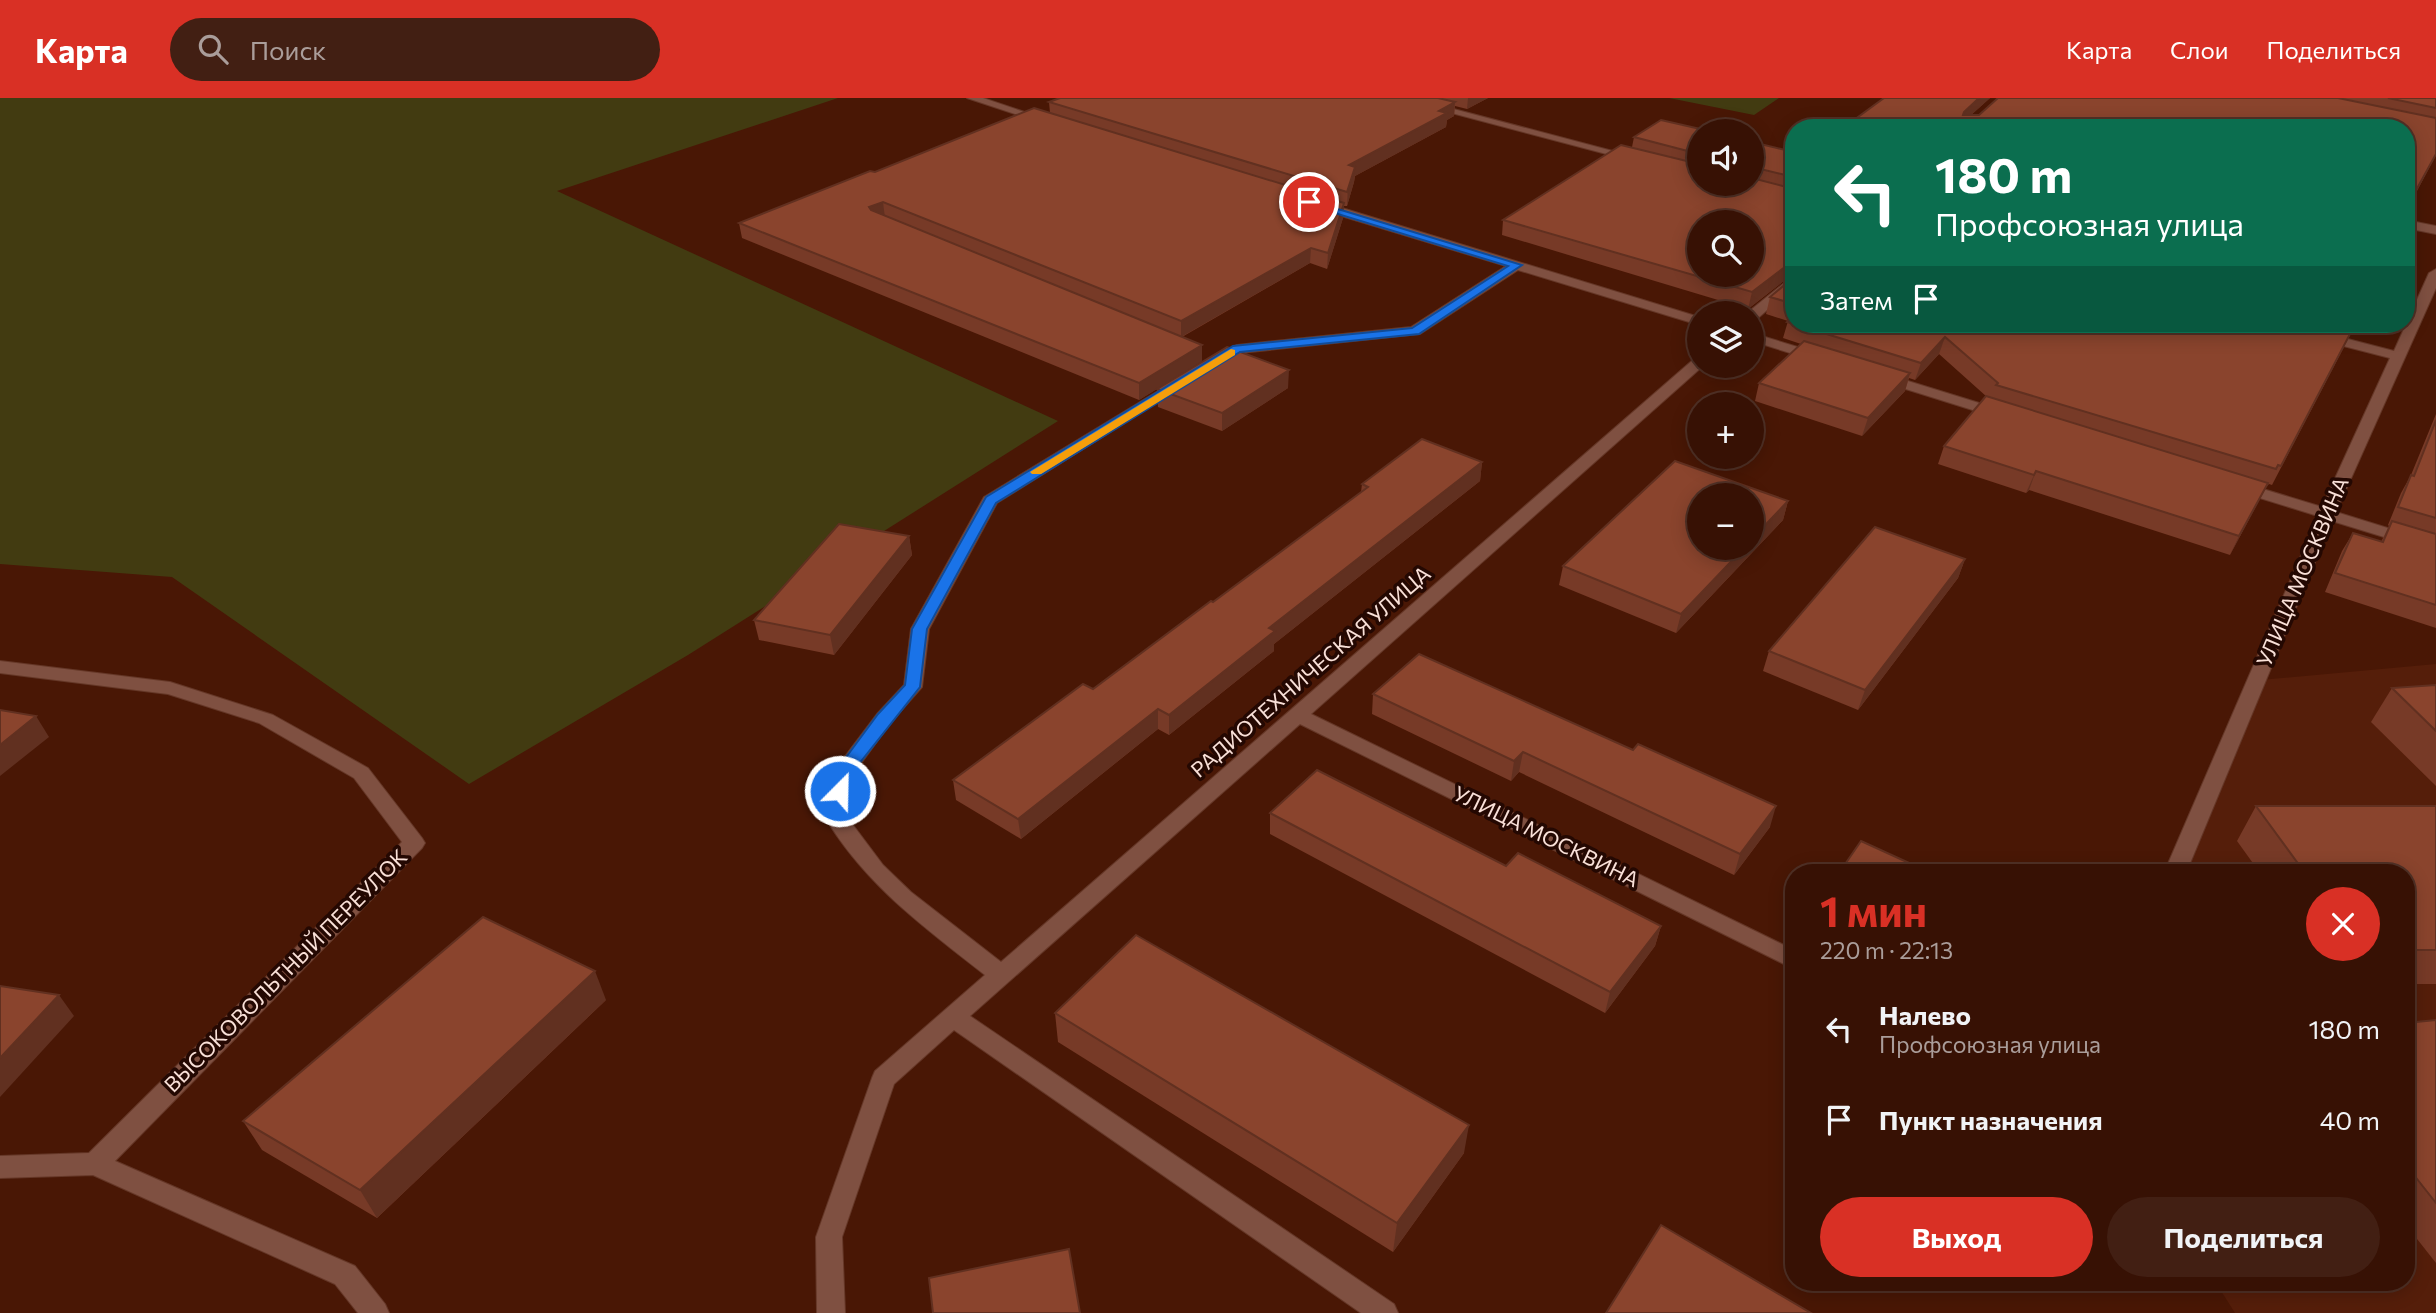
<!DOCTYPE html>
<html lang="ru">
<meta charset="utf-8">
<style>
:root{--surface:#371104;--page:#421f13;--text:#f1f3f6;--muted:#aa9d9a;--line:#513126;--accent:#d93025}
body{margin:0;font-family:Commissioner,sans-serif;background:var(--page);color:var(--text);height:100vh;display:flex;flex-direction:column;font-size:26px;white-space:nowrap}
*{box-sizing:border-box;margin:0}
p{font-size:23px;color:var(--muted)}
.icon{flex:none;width:38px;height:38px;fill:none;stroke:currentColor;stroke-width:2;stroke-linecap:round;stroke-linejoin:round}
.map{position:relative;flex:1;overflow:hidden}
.drawer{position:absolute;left:1785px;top:766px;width:630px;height:427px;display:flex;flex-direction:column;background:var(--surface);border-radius:28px;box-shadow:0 4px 18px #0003,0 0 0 2px var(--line)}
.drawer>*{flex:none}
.guide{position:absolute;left:1785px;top:21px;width:630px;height:214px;border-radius:28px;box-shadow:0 4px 18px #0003,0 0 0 2px var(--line);background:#0b6e4f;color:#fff;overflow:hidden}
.buttons{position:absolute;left:1687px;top:21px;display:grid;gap:14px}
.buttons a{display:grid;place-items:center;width:77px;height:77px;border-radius:50%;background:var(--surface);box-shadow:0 4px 18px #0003,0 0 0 2px var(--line);font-size:35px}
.pin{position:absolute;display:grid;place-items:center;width:60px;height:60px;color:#fff;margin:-30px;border:4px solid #fff;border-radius:50%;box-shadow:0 2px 7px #0007}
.me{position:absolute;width:77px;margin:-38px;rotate:23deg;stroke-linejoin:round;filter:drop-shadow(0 0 5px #0008)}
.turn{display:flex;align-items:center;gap:24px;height:147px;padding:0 35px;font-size:32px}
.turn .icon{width:91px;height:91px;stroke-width:2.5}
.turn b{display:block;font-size:49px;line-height:60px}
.then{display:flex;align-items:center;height:66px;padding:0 35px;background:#0003;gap:14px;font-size:26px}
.round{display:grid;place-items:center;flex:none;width:74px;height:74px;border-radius:37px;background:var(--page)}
.headline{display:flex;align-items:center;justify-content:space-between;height:119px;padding:0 35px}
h1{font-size:42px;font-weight:700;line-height:52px;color:var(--accent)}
.action{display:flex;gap:14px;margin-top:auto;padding:14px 35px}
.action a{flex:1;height:80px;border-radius:42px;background:var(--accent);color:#fff;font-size:28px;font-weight:700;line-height:80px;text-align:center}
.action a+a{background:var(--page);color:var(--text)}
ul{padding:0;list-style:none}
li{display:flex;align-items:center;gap:21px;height:91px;padding:0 35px}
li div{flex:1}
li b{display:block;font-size:26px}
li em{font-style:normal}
header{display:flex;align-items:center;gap:42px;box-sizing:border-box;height:98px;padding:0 35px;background:var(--accent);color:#fff}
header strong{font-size:33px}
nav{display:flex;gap:38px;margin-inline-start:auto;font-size:24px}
.search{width:490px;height:63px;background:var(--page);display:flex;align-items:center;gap:18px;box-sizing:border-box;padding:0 24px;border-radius:38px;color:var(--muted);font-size:26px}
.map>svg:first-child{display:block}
.built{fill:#551e0a}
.green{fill:#423b11}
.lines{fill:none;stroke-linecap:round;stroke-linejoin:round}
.minor-casing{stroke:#653727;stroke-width:2}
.minor{fill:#7f5041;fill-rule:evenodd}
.wall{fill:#773a27}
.shaded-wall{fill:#613020}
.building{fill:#8a442d;stroke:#613020;stroke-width:2;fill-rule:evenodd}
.route{fill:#1a73e8;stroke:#114b97;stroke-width:2}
.slow{fill:#f59e0b}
.labels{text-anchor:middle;stroke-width:7;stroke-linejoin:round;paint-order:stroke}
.street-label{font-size:21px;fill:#f9e0d8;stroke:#240802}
</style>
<header>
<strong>Карта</strong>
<div class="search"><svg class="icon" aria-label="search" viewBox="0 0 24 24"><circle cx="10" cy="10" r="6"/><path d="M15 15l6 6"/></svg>Поиск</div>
<nav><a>Карта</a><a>Слои</a><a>Поделиться</a></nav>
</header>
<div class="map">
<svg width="2436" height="1215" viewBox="0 0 2436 1215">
<rect width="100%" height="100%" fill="#491705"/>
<path class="built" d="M2436 566V1215H2235L2216 1185H2406V775H2178L2249 583Z"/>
<g class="green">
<path d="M0 0H838L557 93 1058 323 688 557 469 686 172 479 0 466Z"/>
<path d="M1669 0H1779L1754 17Z"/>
</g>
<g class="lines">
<g class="minor-casing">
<g id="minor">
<path d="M967 0H983L1051 23 1042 25Z"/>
<path d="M1395 0H1412L1639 60 1633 63Z"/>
<path d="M1319 103 1699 219V227L1518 172 1420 236 1240 255 1218 268H1208V262L1237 247 1411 229 1506 168 1315 110V104Z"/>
<path d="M2406 122 2436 128V136L2406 130Z"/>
<path d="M2436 171V190L2336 414 2436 445V455L2332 423 2186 775H2164L2318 418 2234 392 2232 389 2240 384 2322 409 2390 260 2270 229 2268 226H2290L2394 253 2429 175Z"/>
<path d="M1794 177V188L1757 221 1752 222V215H1747Z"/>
<path d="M1752 235 1824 257 1826 260 1819 264 1752 243Z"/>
<path d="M1699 260V268H1703L1311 616 1794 852V871L1300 626 970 918 1394 1206 1398 1215H1361L954 932 894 986 842 1139 845 1215H817L816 1139 872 980 875 973 985 877C923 828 864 786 823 716L840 665 877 616 904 587 911 531 984 399 1173 284 1178 283 1185 287 997 405 929 531 922 589 891 624 857 671 844 715 883 767 911 794 1001 864 1694 261Z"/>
<path d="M1882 275 2005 313 2008 316 2000 321 1995 319 1877 282 1875 279 1877 276Z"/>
<path d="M0 563 170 584 273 617 368 670 422 740 425 745 422 750 115 1063 355 1168 385 1206 389 1215H358L335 1186 93 1077 0 1080V1058L89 1055 402 744 354 680 259 625 168 596 0 575Z"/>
</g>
</g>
<use href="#minor" class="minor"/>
</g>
<g class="wall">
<path d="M1060 0H1488L1467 11 1455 8 1454 18 1447 22 1446 29 1355 78 1354 84 1347 108H1344L1343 120 1327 171 1310 165 1182 239 1202 247V263L1139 302 742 140 739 125 875 74 1050 15 1049 4Z"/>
<path d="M1884 0H1990L1971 17H1979L1998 0H2436V57L2407 112 2406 30H1843Z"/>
<path d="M1699 33V86H1752V44L1794 54V175L1748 211 1502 137 1503 122 1632 49 1634 39Z"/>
<path d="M1794 179V226H2356L2272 387 2269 386 2266 389 2230 457 2029 392 2026 395 1938 366 1944 348 1987 299 1939 256 1915 282 1909 280 1905 293 1862 338 1755 303 1759 285 1801 246 1783 240 1788 223 1766 216 1770 199Z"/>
<path d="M1288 290 1222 333 1158 309 1157 291Z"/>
<path d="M2436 316V530L2325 494 2342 453 2353 435 2381 444 2389 428 2388 427 2401 395 2411 377Z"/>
<path d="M1482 364 1480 383 1274 546V553L1169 637 1158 631 1021 741 956 702 953 682 1093 591 1213 504 1361 394 1362 386Z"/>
<path d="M1788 403 1783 422 1676 535 1559 487 1563 468Z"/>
<path d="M909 438 912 457 834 557 759 542 754 522Z"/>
<path d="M1965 461 1958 480 1858 612 1763 573 1769 553Z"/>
<path d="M2436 587V688L2371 624 2392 590Z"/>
<path d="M1373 596 1770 729 1734 777 1519 674 1511 683 1372 616Z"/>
<path d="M2256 708H2436V886H2406V775H2260L2237 743Z"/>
<path d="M1270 715 1661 828 1655 848 1605 915 1270 736Z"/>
<path d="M606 902 377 1120 262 1052 243 1023Z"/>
<path d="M1055 915 1464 1055 1393 1154 1058 944Z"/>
<path d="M2436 922V1165L2406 1127V925Z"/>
</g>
<g class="shaded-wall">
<path d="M1468 0H1488L1467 11Z"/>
<path d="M1979 0H1990L1959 28 1964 14Z"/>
<path d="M1455 4 1454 18 1447 22 1446 29 1355 78 1354 84 1347 108 1349 67 1439 13Z"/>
<path d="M883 104 885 120 872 124 869 109Z"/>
<path d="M1344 105 1343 120 1327 171 1328 155Z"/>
<path d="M1311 150 1310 165 1181 239V223Z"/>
<path d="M1794 162V175L1748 211 1752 194Z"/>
<path d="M1945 239 1939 256 1915 282 1921 265Z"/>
<path d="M1202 247V263L1139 302V285Z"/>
<path d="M1289 272 1288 290 1222 333V315Z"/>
<path d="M1910 275 1905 293 1862 338 1868 320Z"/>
<path d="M1482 364 1480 383 1274 546V553L1169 637V617L1269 530Z"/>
<path d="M2036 373 2029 392 2026 395 2034 377Z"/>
<path d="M2268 385 2259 403 2230 457 2239 438Z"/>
<path d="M1788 403 1783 422 1676 535 1681 516 1744 450H1752V441Z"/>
<path d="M909 438 912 457 834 557 830 537Z"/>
<path d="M1965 461 1958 480 1858 612 1865 592Z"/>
<path d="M1158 611V631L1021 741 1018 721Z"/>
<path d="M36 618 49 639 0 678V647Z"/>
<path d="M1523 654 1519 674 1511 683 1514 663Z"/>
<path d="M1776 708 1770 729 1734 777 1740 756Z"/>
<path d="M1661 828 1655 848 1605 915 1610 894Z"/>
<path d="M595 873 606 902 377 1120 360 1092Z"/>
<path d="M59 897 74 918 0 999V960Z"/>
<path d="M1469 1027 1464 1055 1393 1154 1397 1125Z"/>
</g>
<g class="building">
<path d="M1060 0H1438L1455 4 1439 13 1447 15 1349 67 1355 69 1347 94 1049 4Z"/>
<path d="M1884 0H1979L1964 14 1963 17H1979L1998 0H2338L2436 20V56L2414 96 2409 95 2406 99V30H1843Z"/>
<path d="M2388 0H2436V10Z"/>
<path d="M1034 10 1344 105 1328 155 1311 150 1181 223 883 104 869 109 871 112 1202 247 1139 285 739 125 870 73 875 74Z"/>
<path d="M1661 22 1709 33H1699V56L1634 39Z"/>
<path d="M1752 44 1794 54V79L1752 69Z"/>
<path d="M1621 47 1699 66V86H1752V80L1794 91V162L1752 194 1503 122ZM1699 124H1752V177H1699Z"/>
<path d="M1794 179V206L1770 199Z"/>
<path d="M1794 218V226L1787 224Z"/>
<path d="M1794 226H2321L2351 234 2281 368 2278 367 2276 371 1996 287 1998 285 1945 239 1921 265Z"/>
<path d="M1804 243 1910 275 1868 320 1759 285Z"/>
<path d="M1227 249 1289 272 1222 315 1157 291Z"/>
<path d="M1986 298 2268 385 2239 438 2036 373 2034 377 1944 348Z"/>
<path d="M2436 322V420L2398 409 2411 377 2414 378Z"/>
<path d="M1422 341 1482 364 1269 530 1275 533 1169 617 1158 611 1018 721 953 682 1083 586 1093 591 1211 503 1213 504 1368 389 1362 386Z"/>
<path d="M1675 363 1788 403 1752 441V397H1699V450H1744L1681 516 1563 468Z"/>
<path d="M2392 423 2436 436V507L2335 475 2353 435 2383 444Z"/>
<path d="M839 426 909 438 830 537 754 522Z"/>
<path d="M1875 429 1965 461 1865 592 1769 553Z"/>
<path d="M1419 556 1633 652 1638 646 1776 708 1740 756 1523 654 1514 663 1373 596Z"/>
<path d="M2436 587V633L2392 590Z"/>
<path d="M0 612 36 618 0 647Z"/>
<path d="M1317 672 1506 768 1518 755 1661 828 1610 894 1270 715Z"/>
<path d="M2256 708H2436V852H2406V775H2305Z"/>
<path d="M1861 743 1931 775H1839Z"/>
<path d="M483 819 595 873 360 1092 243 1023Z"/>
<path d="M1136 837 1469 1027 1397 1125 1055 915Z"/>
<path d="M0 888 59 897 0 960Z"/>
<path d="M2436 922V1105L2406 1067V925Z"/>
<path d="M1661 1127 1811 1215H1606Z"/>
<path d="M1069 1151 1080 1215H933L929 1180Z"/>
</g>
<path class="route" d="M1305 101 1522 167 1419 236 1240 254 996 405 927 531 920 589 855 671 846 697H834L832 693 841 666 878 616 905 587 912 531 986 399 1233 248 1412 230 1508 168 1305 106Z"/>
<path class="slow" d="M1231 251 1235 252V257L1041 376H1032L1030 374Z"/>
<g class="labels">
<g class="street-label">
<text transform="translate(2303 474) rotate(-67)" y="7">УЛИЦА МОСКВИНА</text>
<text transform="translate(1311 574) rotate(-41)" y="7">РАДИОТЕХНИЧЕСКАЯ УЛИЦА</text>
<text transform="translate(1546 739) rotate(26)" y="7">УЛИЦА МОСКВИНА</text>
<text transform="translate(286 873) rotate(-45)" y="7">ВЫСОКОВОЛЬТНЫЙ ПЕРЕУЛОК</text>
</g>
</g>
</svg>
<div class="buttons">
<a><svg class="icon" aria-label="sound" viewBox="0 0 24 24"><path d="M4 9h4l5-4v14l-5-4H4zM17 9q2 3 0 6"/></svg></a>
<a><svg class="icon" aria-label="search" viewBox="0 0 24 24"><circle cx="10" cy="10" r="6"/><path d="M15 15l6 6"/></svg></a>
<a><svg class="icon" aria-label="layers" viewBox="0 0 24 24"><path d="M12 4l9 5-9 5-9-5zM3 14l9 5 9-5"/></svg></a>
<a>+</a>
<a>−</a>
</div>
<div class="pin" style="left:1309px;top:104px;background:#d93025"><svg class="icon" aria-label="arrive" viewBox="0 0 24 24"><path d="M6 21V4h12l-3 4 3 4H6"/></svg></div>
<svg class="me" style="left:840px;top:693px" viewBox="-20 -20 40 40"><circle r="17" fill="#1a73e8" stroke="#fff" stroke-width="3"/><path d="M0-11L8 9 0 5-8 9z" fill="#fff"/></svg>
<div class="guide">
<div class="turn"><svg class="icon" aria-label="left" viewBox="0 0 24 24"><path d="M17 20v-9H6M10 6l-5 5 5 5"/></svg><div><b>180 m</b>Профсоюзная улица</div></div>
<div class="then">Затем<svg class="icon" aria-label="arrive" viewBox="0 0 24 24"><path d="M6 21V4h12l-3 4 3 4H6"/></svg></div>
</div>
<section class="drawer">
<div class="headline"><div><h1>1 мин</h1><p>220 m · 22:13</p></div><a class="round" style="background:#d93025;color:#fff"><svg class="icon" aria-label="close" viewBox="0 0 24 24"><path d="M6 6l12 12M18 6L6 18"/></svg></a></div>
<ul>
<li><svg class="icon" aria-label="left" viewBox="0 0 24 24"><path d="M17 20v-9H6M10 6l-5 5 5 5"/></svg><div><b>Налево</b><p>Профсоюзная улица</p></div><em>180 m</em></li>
<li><svg class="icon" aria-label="arrive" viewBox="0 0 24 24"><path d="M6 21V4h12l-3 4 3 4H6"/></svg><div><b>Пункт назначения</b></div><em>40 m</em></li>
</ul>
<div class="action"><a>Выход</a><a>Поделиться</a></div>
</section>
</div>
